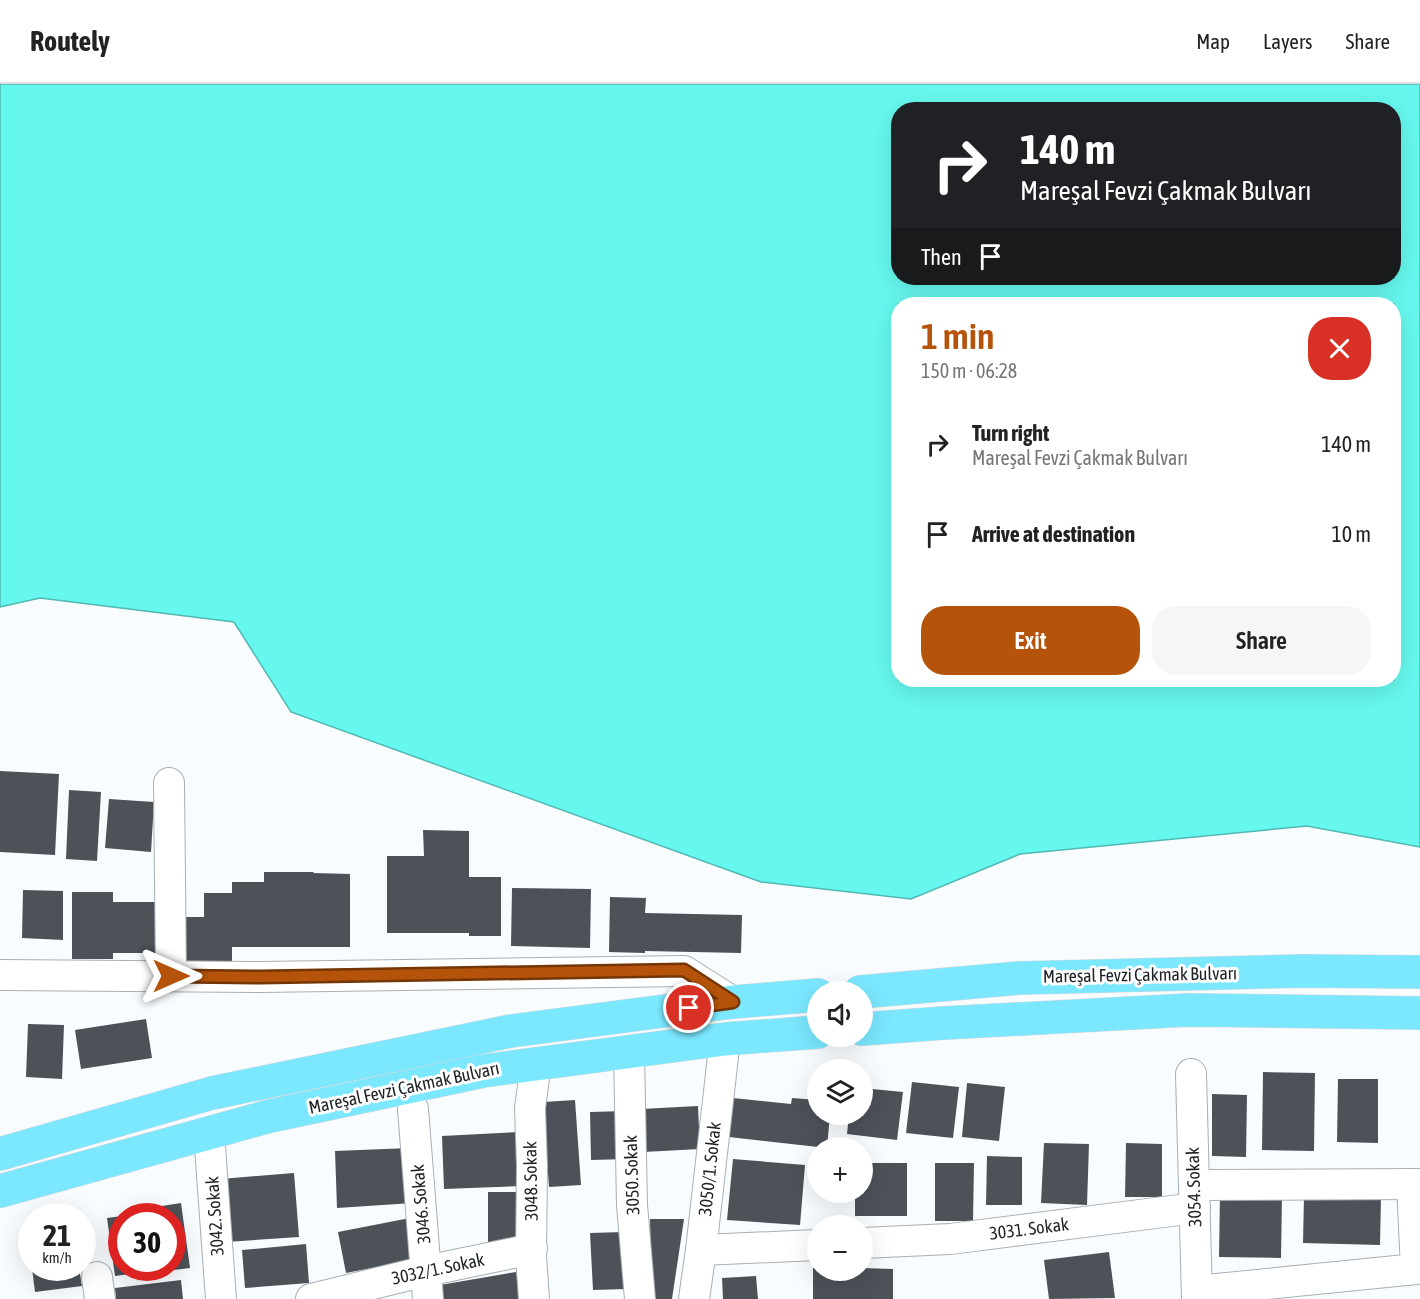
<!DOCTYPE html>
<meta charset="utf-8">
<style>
:root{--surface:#fff;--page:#f6f6f6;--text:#222;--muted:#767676;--line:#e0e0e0;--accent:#b45309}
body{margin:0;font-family:"Asap Condensed",sans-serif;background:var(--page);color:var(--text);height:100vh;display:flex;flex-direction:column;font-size:22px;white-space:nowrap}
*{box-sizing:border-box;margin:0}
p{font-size:20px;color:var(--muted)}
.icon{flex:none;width:33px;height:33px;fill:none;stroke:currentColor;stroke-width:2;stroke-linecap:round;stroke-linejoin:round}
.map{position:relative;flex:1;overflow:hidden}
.details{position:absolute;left:891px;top:213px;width:510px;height:390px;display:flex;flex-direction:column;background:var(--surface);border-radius:24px;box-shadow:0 6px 24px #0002}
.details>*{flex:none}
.top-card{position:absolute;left:891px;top:18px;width:510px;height:183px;border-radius:24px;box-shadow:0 6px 24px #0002;background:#202124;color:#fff;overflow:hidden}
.buttons{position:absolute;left:807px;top:897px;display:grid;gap:12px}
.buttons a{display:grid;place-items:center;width:66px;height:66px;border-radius:50%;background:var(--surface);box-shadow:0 6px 24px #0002;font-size:30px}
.speed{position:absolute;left:18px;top:1119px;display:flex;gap:12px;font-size:30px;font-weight:700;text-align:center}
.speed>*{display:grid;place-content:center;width:78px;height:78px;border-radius:50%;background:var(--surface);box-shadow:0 6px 24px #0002;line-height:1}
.speed small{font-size:15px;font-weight:400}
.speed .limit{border:9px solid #d22;background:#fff;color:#111}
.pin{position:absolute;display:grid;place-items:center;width:51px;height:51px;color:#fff;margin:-26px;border:3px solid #fff;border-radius:50%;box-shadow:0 2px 6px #0007}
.me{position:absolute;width:66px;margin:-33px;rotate:90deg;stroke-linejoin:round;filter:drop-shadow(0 0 4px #0008)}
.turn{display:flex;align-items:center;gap:21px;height:126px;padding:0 30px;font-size:27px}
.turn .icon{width:78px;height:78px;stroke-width:2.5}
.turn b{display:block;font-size:42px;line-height:51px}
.then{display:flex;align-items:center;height:57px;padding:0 30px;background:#0003;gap:12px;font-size:22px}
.round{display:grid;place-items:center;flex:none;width:63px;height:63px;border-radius:24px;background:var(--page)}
.summary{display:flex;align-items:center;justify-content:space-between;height:102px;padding:0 30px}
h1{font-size:36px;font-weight:600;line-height:45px;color:var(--accent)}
.action{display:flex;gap:12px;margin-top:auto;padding:12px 30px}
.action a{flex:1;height:69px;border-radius:24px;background:var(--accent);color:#fff;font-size:24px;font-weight:600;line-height:69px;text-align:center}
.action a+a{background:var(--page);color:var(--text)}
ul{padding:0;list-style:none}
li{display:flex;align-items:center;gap:18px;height:90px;padding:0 30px}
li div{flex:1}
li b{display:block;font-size:22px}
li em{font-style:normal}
header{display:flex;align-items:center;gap:36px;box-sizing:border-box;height:84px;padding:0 30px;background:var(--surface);border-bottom:2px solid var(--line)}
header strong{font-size:28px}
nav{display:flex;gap:33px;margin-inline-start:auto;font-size:21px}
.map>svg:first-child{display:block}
.water{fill:#66f8ef;stroke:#51b8b2;stroke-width:1.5;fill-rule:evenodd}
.building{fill:#4d5259}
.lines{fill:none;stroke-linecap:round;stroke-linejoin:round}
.minor-casing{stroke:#a6afb5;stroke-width:32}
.highway-casing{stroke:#d7d7d8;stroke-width:34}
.minor{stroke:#fff;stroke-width:30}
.highway{stroke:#7be8ff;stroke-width:33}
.route-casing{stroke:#753606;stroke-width:15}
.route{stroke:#b45309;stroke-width:10}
.labels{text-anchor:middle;stroke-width:6;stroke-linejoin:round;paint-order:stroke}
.street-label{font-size:18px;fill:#1f2225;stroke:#fff}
</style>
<header>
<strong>Routely</strong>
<nav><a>Map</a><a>Layers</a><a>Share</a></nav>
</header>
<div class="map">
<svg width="1420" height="1215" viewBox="0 0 1420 1215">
<rect width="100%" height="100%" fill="#f8fcff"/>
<path class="water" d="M0 0H1420V763L1307 742 1020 770 911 815 761 798 291 628 234 538 40 514 0 523ZM898 26H1394V194H898ZM898 220H1394V596H898Z"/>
<g class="building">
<path d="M0 687 59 690 55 771 0 768Z"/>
<path d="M69 706 101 708 97 777 66 775Z"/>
<path d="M109 715 154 718 151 768 105 764Z"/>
<path d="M423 746 469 747V793H501V852H469V849H387V772H424Z"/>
<path d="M264 788H314L313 789 350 790V863H232V882L186 881V833H204V809H232V798H264Z"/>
<path d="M512 804 591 805 590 864 511 862Z"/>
<path d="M23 806 63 807V856L22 854Z"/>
<path d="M72 808H113V818H163V869H113V875H72Z"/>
<path d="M610 813 646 814 645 829 742 831 741 869 645 867V869L609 868Z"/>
<path d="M146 935 152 974 81 985 75 946Z"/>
<path d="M28 940 64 941 62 995 26 993Z"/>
<path d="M1263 988 1315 989 1314 1067 1262 1066Z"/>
<path d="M1338 995H1378V1059L1337 1058Z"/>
<path d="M912 998 959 1003 953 1054 906 1049Z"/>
<path d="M967 999 1005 1003 999 1057 962 1053Z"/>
<path d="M862 1004 903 1008 897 1056 847 1050 849 1030H862Z"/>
<path d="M1212 1010 1247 1011 1246 1073 1212 1072Z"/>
<path d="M733 1014 791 1020 792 1014 818 1016V1030H830L827 1064 729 1053Z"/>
<path d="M575 1016 581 1101 549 1103 543 1018Z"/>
<path d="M698 1022 700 1065 643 1068 641 1025Z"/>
<path d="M626 1027 628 1075 591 1076 590 1028Z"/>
<path d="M520 1048 523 1102 444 1105 442 1052Z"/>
<path d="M1044 1059 1089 1060 1087 1121 1041 1119Z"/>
<path d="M1126 1059 1162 1060V1113H1125Z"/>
<path d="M410 1064 413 1119 337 1124 335 1067Z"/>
<path d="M987 1072 1022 1073V1121H986Z"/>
<path d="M733 1075 805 1081 800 1141 727 1136Z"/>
<path d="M862 1079H907V1132H855V1108H862Z"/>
<path d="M935 1079H974L973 1137H935Z"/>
<path d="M294 1089 299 1153 226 1158 221 1095Z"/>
<path d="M488 1108H522L523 1162H488Z"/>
<path d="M1220 1110 1282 1111 1281 1174 1219 1173Z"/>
<path d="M1304 1112 1381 1113 1380 1161 1303 1159Z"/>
<path d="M181 1119 190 1184 158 1188 157 1184H172V1132H150L149 1124Z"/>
<path d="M122 1132V1184H151L152 1187 115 1192 107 1134Z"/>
<path d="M410 1134 419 1175 346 1189 338 1148Z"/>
<path d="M650 1135H684L672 1215H652Z"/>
<path d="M624 1148 627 1205 593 1206 590 1149Z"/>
<path d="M306 1160 309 1199 245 1204 242 1166Z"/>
<path d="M1109 1168 1115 1214 1049 1215 1044 1176Z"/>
<path d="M32 1184H79L82 1202 35 1208Z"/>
<path d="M813 1184H818V1186H862V1184L893 1185V1215H813Z"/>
<path d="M516 1188 521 1215H442L440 1201Z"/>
<path d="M756 1192 758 1215H723L722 1194Z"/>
<path d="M181 1196 183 1215H116L115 1204Z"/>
</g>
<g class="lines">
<g class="minor-casing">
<g id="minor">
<path d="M169 699 171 892"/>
<path d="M0 891 260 893 684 887 733 918"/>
<path d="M629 968 632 1121 640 1215"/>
<path d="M1191 990 1197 1215"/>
<path d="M413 1025 428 1215"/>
<path d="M209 1049 221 1215"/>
<path d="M1194 1101 1420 1100"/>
<path d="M862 1159 950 1155 1195 1124"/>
<path d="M701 1166 818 1161"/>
<path d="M97 1193 100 1215"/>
<path d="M1197 1207 1416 1185 1412 1100"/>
<path d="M311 1215 426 1187 532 1165"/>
<path d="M534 1215 531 1172 532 1082 530 1024 536 979"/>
<path d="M694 1215 701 1166 725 955"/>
</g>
</g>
<g class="highway-casing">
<g id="highway">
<path d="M860 908 1020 894 1304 887 1420 888"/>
<path d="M862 945 944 939 1188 926 1420 929"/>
<path d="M0 1070 212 1009 511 947 733 918 818 911"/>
<path d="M0 1107 270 1032 483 987 725 955 818 948"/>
</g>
</g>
<use href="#minor" class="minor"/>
<use href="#highway" class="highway"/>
</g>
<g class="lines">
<g class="route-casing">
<path id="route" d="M171 892 260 893 684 886 733 918 689 924"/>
</g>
<use href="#route" class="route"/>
</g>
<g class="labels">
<g class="street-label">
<text transform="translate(1140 891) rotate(-1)" y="6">Mareşal Fevzi Çakmak Bulvarı</text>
<text transform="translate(404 1004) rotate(-12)" y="6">Mareşal Fevzi Çakmak Bulvarı</text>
<text transform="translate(710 1085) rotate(-84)" y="6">3050/1. Sokak</text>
<text transform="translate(632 1091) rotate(-92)" y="6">3050. Sokak</text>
<text transform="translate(531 1097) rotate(-91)" y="6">3048. Sokak</text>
<text transform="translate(1194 1103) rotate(-92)" y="6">3054. Sokak</text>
<text transform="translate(421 1120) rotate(-95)" y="6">3046. Sokak</text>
<text transform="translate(215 1132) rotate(-94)" y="6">3042. Sokak</text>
<text transform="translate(1029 1145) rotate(-7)" y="6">3031. Sokak</text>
<text transform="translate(438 1185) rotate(-12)" y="6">3032/1. Sokak</text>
</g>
</g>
</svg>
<div class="buttons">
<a><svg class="icon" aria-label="sound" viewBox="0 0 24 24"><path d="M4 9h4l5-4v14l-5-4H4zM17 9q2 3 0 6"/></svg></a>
<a><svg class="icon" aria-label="layers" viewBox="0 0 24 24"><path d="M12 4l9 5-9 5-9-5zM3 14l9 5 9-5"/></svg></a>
<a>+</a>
<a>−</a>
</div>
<div class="speed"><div>21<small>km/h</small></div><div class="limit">30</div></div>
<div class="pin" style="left:689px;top:924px;background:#d93025"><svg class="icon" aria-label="arrive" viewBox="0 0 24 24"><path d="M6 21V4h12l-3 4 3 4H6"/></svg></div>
<svg class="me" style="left:171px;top:892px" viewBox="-20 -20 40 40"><path d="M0-17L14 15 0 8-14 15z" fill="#b45309" stroke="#fff" stroke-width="4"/></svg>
<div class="top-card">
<div class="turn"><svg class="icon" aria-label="right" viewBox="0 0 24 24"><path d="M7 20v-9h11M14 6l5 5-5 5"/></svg><div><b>140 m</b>Mareşal Fevzi Çakmak Bulvarı</div></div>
<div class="then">Then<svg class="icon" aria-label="arrive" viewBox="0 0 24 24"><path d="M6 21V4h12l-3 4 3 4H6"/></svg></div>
</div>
<section class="details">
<div class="summary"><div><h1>1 min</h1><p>150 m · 06:28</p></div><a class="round" style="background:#d93025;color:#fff"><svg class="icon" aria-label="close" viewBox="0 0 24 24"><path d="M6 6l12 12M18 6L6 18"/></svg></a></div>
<ul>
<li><svg class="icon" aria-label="right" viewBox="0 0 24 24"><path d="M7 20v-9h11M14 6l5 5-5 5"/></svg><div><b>Turn right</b><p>Mareşal Fevzi Çakmak Bulvarı</p></div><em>140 m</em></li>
<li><svg class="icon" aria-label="arrive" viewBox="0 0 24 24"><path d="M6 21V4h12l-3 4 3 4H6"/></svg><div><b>Arrive at destination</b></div><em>10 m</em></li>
</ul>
<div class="action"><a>Exit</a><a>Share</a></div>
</section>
</div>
